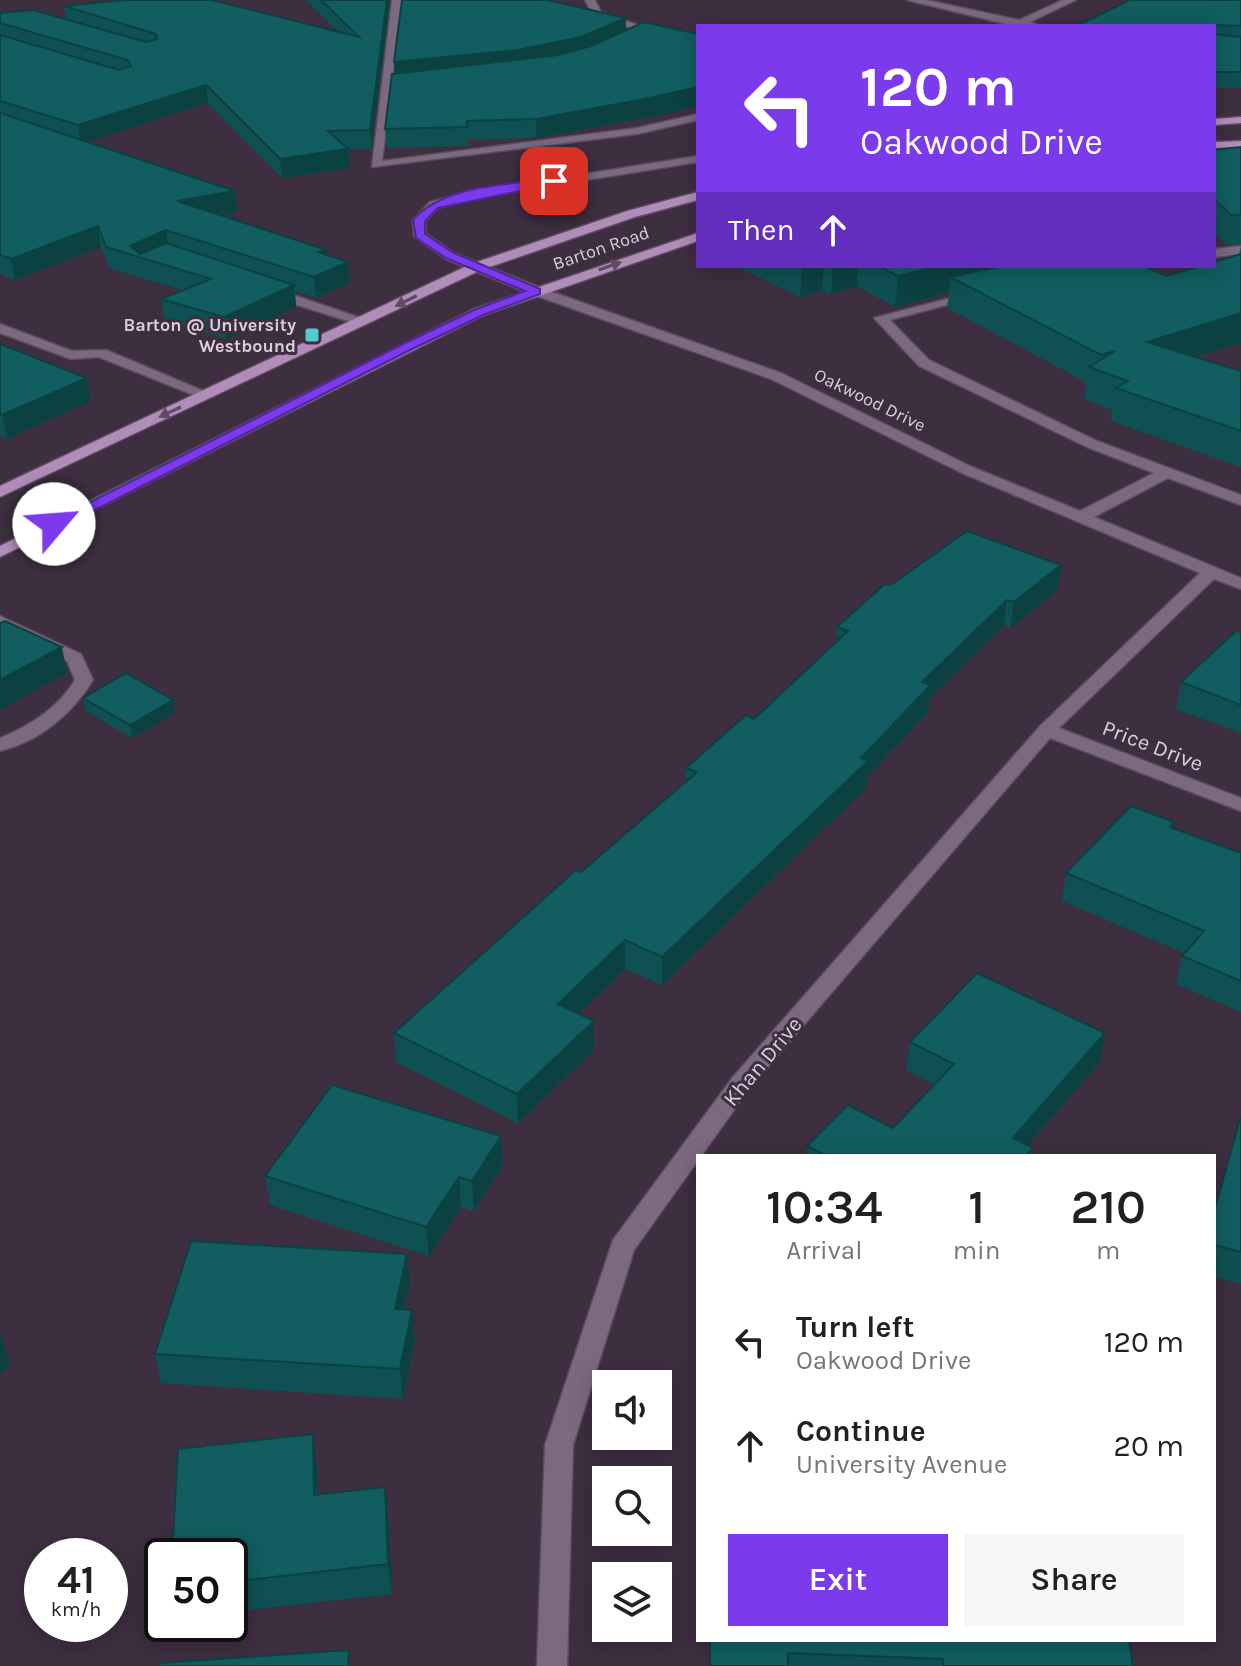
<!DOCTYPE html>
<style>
:root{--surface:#fff;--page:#f6f6f6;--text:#202124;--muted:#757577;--accent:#7c3aed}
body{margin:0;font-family:Karla,sans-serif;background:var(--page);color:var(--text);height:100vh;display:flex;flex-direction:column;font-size:30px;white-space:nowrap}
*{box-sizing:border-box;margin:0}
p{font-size:26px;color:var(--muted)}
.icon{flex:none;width:44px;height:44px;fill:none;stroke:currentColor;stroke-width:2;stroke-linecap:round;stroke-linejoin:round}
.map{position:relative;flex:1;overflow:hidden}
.panel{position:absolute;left:696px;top:1154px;width:520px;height:488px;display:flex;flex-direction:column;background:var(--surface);border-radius:0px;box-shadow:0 4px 20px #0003}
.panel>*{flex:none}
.banner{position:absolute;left:696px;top:24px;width:520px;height:244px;border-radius:0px;box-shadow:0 4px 20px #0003;background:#7c3aed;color:#fff;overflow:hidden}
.tools{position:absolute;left:592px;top:1370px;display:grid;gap:16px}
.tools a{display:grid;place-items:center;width:80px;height:80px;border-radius:0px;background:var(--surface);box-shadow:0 4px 20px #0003;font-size:40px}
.speed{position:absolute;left:24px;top:1538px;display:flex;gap:16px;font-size:40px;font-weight:700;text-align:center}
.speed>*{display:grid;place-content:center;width:104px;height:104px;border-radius:50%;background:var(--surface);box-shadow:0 4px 20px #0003;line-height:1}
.speed small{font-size:20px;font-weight:400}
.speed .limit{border:4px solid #111;border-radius:12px;background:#fff;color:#111}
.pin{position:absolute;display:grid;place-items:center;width:68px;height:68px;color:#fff;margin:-34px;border-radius:16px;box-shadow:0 4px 12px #0006}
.me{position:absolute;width:88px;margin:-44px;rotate:63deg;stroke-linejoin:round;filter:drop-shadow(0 0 6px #0008)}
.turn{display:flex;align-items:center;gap:28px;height:168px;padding:0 32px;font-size:36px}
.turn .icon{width:104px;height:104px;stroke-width:2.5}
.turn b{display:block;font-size:56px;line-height:68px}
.then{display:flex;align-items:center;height:76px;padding:0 32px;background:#0003;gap:16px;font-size:30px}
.eta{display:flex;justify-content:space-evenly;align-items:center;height:136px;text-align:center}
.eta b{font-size:48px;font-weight:600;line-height:56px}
.button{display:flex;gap:16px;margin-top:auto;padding:16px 32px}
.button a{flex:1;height:92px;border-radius:0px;background:var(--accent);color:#fff;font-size:32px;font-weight:600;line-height:92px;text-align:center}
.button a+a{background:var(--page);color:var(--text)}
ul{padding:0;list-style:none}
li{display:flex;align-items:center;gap:24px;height:104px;padding:0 32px}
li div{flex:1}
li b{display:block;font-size:30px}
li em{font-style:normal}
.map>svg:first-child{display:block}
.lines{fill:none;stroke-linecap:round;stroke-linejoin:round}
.minor-casing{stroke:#5a4c5d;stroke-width:3}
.major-casing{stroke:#5a4c5d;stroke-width:3}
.minor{fill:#7b697f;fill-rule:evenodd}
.major{fill:#b18cb9;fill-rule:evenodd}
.wall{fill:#0f5052}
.shaded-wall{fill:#0c4142}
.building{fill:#115d5f;stroke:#0c4142;stroke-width:2}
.oneway{fill:#604a64}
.route{fill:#7c3aed;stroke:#51269a;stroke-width:2}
.poi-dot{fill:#52ccd1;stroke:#3d2e40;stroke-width:3}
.labels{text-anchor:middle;stroke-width:6;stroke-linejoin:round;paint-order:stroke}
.far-street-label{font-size:18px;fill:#d8ceda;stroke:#3d2e40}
.far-poi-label{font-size:18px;font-weight:bold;fill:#d8ceda;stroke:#3d2e40;text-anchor:end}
.street-label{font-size:22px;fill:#d8ceda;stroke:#3d2e40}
</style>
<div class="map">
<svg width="1241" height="1666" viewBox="0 0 1241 1666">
<rect width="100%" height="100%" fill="#3d2e40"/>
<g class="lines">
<g class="minor-casing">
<g id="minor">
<path d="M392 0H402L382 161 637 128 698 114V120L637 134 372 167Z"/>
<path d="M585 0H595L601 12 652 30 642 40H634L640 31 594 16Z"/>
<path d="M907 0H926L1019 20 1063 0H1076L1030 22 1040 26H1014Z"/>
<path d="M698 156V162L464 200 438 208 425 221 426 234 454 253 541 288 781 373 972 467 1080 511 1154 473 1087 447 919 366 874 318 977 291V297L890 320 929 360 1097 441 1241 495V505L1168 478 1094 517 1241 578V589L1214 579 1059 728 1241 798V811L1050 738 749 1089 634 1250 573 1445 567 1666H537L545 1445 613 1240 733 1077 1040 726 1200 573 962 473 771 379 531 294 446 259 414 236 413 220 430 202 463 193Z"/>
<path d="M1241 246V254L1214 257V249Z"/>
<path d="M266 289H276L369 321 357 324 266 295Z"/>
<path d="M0 324 72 351 106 350 213 395 201 398 99 357 71 359 0 333Z"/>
<path d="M0 616 81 654 93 680C72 714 40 741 0 751V738C30 726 58 708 75 680L67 661 0 628Z"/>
</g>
</g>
<g class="major-casing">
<g id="major">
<path d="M1241 117V123L1214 125V119Z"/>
<path d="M1241 141V147L1214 148V142Z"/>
<path d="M698 192V200L635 217 481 270 0 497V486L471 264 627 211Z"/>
<path d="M698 233V241L484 315 0 557V546L474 309Z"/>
</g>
</g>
<use href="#minor" class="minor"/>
<use href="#major" class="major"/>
</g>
<g class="wall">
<path d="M306 0H390L371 149H348L350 168 282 178 208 103 86 142 235 191 237 212 219 215 327 250V255L348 262 349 283 316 298 295 291 296 307 227 339 164 321 161 299 182 290 109 268 101 247 15 280 0 274V13L66 19 64 6 338 32Z"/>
<path d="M1241 0V88H1214V26Z"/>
<path d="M626 30 698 34V106L650 117 536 138 468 140V146L387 148 385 129 395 74 394 62Z"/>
<path d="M1241 147V244L1226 245 1214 233V150Z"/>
<path d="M1241 246V343L1195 357 1241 371V467L1111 421 1112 410 1084 399 1086 382 947 308 949 293 895 307 857 286 831 294 822 290 800 297 737 267 1144 266 1166 276 1239 255Z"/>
<path d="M0 344 91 401 7 439 0 436Z"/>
<path d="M891 585 1058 590 1010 628 1004 625 929 699 928 711 867 777 866 788 662 985 625 969 578 1014 594 1050 518 1123 396 1062 394 1033 686 782V768L754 719 836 642 837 627Z"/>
<path d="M1241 632V733L1176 709 1181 682Z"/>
<path d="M83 698 175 713 132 738 86 711Z"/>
<path d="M1173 829 1241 853V1012L1176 984 1182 956 1184 953 1062 901 1066 873Z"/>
<path d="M910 1042 1100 1062 1028 1145 1033 1148 1032 1156H806L807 1146 893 1128 934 1084 906 1070Z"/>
<path d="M1241 1115V1284L1214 1277V1212Z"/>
<path d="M503 1165 474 1211 461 1207 429 1256 270 1205 265 1176Z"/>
<path d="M410 1283 404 1309 415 1339 403 1399 161 1383 155 1354Z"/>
<path d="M317 1464 318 1494 385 1487 388 1516 392 1594 230 1612V1556Z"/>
<path d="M710 1640H1129L1133 1666H709Z"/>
</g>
<g class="shaded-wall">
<path d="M387 0H390L371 149 370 130Z"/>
<path d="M626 18V35L581 54 395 80 394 62Z"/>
<path d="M206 85 208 103 81 144 78 125Z"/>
<path d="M698 87V106L650 117 536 138V119Z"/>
<path d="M348 149 350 168 282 178 280 159Z"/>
<path d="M235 191 237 212 180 221 177 201Z"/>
<path d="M98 226 101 247 15 280 11 259Z"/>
<path d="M166 230 169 250 149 260 130 246Z"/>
<path d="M327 250 329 270 348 262 349 283 316 298 314 277 318 252Z"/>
<path d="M804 266H824L822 290 800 297 802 267Z"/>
<path d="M833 266H858L857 286 831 294Z"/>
<path d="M938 266H1076L950 277 949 293 895 307 898 276Z"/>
<path d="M294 285 296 307 227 339 224 317Z"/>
<path d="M1241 313V343L1141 373 1147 342Z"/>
<path d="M87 378 91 401 7 439 2 415Z"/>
<path d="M1061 565 1058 590 1010 628 1014 602Z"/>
<path d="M1007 600 1004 625 929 699 928 711 867 777 866 788 662 985V957L861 758 922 682Z"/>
<path d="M62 647 67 673 0 710V680Z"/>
<path d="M173 700 175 713 132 738 130 725Z"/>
<path d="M625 940V969L558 1033V1004Z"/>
<path d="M594 1021V1050L518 1123 517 1094Z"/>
<path d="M1105 1033 1100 1062 1018 1156 1013 1138Z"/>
<path d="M501 1136 503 1165 474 1211 472 1181Z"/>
<path d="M459 1177 461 1207 429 1256 426 1227Z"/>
<path d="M407 1254 410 1283 398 1338 395 1309Z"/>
<path d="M412 1310 415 1339 403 1399 400 1369Z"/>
<path d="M0 1329 10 1365 0 1373Z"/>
<path d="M313 1434 317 1464 318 1524 314 1495Z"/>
<path d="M385 1487 388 1516 392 1594 388 1564Z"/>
</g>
<g class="building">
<path d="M125 0H212L359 37 321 0H387L370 130 328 131 348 149 280 159 206 85 78 125 0 101V35L119 70 131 66 128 60 0 23V13L33 10 146 42 157 39 156 34 64 6Z"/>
<path d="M402 0H548L626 18 581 37 518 50 394 62Z"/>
<path d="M1130 0H1241V26L1216 25 1214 32V26H1076Z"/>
<path d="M644 22 698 34V87L650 98 536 119 467 121V127L385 129 392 74 558 55 591 46Z"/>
<path d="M1214 34 1241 37V72H1214Z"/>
<path d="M0 113 235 191 177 201 327 250 318 252 348 262 314 277 166 230 130 246 140 254 166 243 294 285 224 317 161 299 211 279 106 247 98 226 11 259 0 255Z"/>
<path d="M1241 147V215H1231L1214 199V150Z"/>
<path d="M1241 254V313L1147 342 1241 371V431L1116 388 1128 381 1089 367 1115 351 1101 355 950 277 1002 266H1144L1166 276 1201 266H1214V262Z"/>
<path d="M878 266H938L898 276Z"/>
<path d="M0 344 87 378 2 415 0 414Z"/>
<path d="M967 531 1061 565 1014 602 1007 600 922 682 931 685 861 758 868 761 662 957 625 940 558 1004 594 1021 517 1094 394 1033 576 870 581 872 697 772 686 768 746 715 754 719 848 631 837 627 885 584 891 585Z"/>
<path d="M5 621 62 647 0 680V623Z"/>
<path d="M1236 631 1241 632V705L1181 682Z"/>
<path d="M126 673 173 700 130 725 83 698Z"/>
<path d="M1131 806 1174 822 1170 827 1241 853V981L1182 956 1204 931 1066 873Z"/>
<path d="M977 973 1105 1033 1013 1138 1033 1148 1026 1156H826L807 1146 848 1105 893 1128 954 1064 910 1042Z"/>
<path d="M332 1085 501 1136 472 1181 459 1177 426 1227 265 1176Z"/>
<path d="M1241 1115V1252L1214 1245V1212Z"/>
<path d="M191 1241 407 1254 395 1309 412 1310 400 1369 155 1354Z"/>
<path d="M313 1434 314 1495 385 1487 388 1564 230 1582V1556H172L178 1449Z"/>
<path d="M710 1640H1129L1133 1666H943V1659L788 1653V1666H710Z"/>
<path d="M349 1650 348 1666H160V1663Z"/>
</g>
<defs><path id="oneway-solid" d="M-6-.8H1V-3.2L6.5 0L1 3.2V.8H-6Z" transform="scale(2)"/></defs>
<g class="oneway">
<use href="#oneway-solid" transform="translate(610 266) rotate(-19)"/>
<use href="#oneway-solid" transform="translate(406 301) rotate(154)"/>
<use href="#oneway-solid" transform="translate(170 412) rotate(155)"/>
</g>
<path class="route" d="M554 178 558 183 438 208 425 221V234L454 253 540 289V294L483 315 410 350 59 528 47 524 401 345 474 310 525 291 446 258 416 238 413 220C444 184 510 185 554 178Z"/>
<rect class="poi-dot" x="304" y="327" width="16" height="16" rx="4"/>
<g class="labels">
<g class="far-street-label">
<text transform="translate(601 248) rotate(-19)" y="6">Barton Road</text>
<text transform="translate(870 400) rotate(26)" y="6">Oakwood Drive</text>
</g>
<g class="far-poi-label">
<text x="296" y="331">Barton @ University<tspan x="296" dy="21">Westbound</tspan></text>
</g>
<g class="street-label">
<text transform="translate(1153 745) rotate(21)" y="8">Price Drive</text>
<text transform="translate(762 1061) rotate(-50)" y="8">Khan Drive</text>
</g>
</g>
</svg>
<div class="tools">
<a><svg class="icon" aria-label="sound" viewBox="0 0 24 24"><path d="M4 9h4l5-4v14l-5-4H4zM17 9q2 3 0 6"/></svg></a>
<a><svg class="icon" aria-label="search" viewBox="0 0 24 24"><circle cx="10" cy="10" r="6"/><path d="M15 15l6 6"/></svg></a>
<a><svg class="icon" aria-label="layers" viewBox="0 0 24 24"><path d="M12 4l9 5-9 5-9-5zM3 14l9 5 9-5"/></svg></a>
</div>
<div class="speed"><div>41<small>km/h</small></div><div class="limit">50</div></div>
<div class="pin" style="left:554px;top:181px;background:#d93025"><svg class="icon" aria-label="arrive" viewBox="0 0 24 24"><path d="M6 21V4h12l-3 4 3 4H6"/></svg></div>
<svg class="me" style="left:54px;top:524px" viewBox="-20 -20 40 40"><circle r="19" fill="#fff"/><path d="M0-13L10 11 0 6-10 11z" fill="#7c3aed"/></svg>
<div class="banner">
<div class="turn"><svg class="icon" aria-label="left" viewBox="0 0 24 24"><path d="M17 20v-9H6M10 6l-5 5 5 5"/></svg><div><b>120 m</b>Oakwood Drive</div></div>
<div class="then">Then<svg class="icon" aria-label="ahead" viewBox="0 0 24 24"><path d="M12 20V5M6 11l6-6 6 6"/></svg></div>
</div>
<section class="panel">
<div class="eta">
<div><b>10:34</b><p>Arrival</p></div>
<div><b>1</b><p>min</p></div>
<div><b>210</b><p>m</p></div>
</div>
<ul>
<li><svg class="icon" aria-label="left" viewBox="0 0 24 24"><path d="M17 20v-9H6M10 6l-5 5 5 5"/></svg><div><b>Turn left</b><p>Oakwood Drive</p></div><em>120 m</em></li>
<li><svg class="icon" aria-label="ahead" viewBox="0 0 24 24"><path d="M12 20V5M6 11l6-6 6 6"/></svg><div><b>Continue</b><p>University Avenue</p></div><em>20 m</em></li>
</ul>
<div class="button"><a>Exit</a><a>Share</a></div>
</section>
</div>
